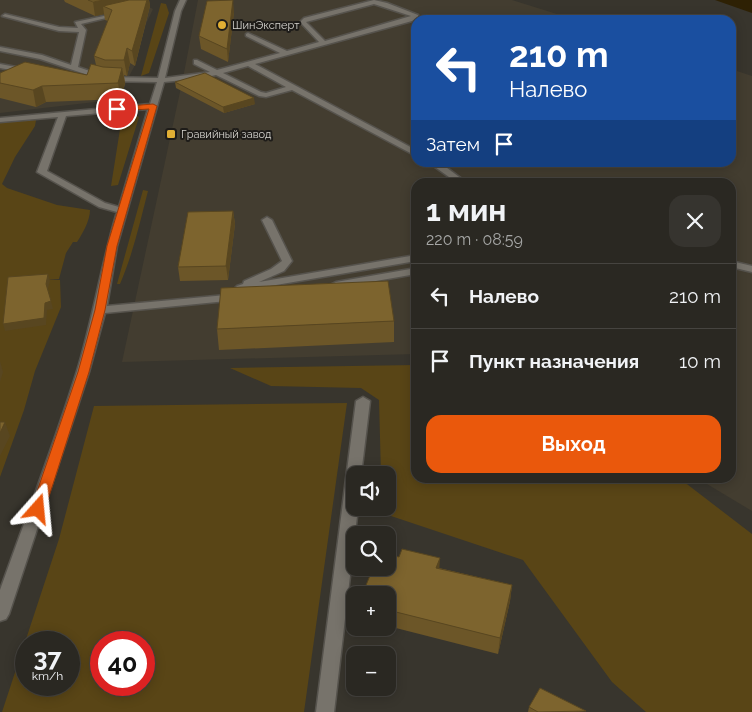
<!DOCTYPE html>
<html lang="ru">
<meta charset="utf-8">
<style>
:root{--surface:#2a2822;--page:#36342f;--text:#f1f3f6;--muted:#a5a6a5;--line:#464440;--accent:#ea580c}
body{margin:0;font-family:Raleway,sans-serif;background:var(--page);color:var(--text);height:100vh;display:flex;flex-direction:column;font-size:19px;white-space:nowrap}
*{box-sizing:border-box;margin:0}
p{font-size:16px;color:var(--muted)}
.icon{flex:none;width:28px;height:28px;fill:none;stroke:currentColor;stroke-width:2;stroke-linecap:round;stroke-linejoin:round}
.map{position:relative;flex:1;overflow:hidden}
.drawer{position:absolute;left:411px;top:178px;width:325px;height:305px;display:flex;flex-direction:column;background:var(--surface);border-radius:15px;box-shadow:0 2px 12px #0003,0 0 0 1px var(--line)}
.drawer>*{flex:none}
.guide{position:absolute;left:411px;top:15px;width:325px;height:152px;border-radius:15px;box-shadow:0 2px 12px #0003,0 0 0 1px var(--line);background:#1a4fa0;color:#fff;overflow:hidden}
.fabs{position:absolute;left:346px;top:466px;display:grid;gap:10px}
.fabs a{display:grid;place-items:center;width:50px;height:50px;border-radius:10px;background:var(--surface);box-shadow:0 2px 12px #0003,0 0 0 1px var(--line);font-size:25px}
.speed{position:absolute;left:15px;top:631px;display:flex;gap:10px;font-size:25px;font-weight:700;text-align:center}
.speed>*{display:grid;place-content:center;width:65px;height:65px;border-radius:50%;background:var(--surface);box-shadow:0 2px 12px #0003,0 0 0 1px var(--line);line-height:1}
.speed small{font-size:12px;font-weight:400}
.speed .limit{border:8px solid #d22;background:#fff;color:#111}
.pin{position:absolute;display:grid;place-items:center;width:42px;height:42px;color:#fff;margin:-21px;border:2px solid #fff;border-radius:50%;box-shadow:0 1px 5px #0007}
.me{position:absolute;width:55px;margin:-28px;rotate:18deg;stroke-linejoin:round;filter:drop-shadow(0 0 4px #0008)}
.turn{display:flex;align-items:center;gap:18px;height:105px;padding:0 15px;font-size:22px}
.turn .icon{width:65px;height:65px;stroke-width:2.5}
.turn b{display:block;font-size:35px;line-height:42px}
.then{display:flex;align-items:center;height:48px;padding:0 15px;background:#0003;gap:10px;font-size:19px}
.round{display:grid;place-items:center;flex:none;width:52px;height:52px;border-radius:15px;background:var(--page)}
.overview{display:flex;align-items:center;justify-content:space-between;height:85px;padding:0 15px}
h1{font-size:30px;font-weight:700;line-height:38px}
.primary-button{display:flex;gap:10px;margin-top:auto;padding:10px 15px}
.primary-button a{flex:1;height:58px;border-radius:15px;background:var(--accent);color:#fff;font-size:20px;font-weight:700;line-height:58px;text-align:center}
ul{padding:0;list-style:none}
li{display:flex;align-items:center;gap:15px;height:65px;padding:0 15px;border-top:1px solid var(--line)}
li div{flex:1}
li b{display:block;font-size:19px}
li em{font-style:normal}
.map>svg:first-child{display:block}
.built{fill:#433d30}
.green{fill:#594516;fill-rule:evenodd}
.water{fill:#2e2104}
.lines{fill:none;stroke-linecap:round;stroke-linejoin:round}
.minor-casing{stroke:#56534d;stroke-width:3}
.minor{fill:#77736b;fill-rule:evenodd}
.wall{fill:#6c5628}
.shaded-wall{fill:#584620}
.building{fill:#7d642e;stroke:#584620}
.route{fill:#ea580c;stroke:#983908}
.poi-dot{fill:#e1af34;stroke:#1e1c19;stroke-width:2}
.labels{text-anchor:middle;stroke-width:4;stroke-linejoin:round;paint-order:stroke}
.far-poi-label{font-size:11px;fill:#d6d4cf;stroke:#1e1c19;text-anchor:start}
</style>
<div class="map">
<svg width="752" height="712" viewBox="0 0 752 712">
<rect width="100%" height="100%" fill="#38352d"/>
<g class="built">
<path d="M0 0H135L153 9 146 24 134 67 126 82 121 99 0 113Z"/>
<path d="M198 0H512L576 20H416V162H731V69L752 76V511L697 478H731V182H416V354L122 362 183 78Z"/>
</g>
<g class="green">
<path d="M161 3 166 4 169 13 149 73 141 76Z"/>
<path d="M127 111 139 117 118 185 111 186 121 123 103 113Z"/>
<path d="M36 120 35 126 15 157 2 184 7 188 57 205 90 210C90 220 83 233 77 242H73L66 253 59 279 46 280H60L61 307 35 371 24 410 0 477V123Z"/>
<path d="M143 190 148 191C140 222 133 254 120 284H117Z"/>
<path d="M416 365V478H679L752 534V712H646L612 682 523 560 382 513V508H388V475H381L379 400 361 388 271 386 230 368Z"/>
<path d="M347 403 304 712H2L59 539 94 406ZM26 642H69V685H26ZM144 642V685H101V642Z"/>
</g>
<path class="water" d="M715 0H752V13Z"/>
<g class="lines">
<g class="minor-casing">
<g id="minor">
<path d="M180 0H186L181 11 165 78 210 72 194 64V60H197L217 70 280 53 246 36V34L248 33 287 51 319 42 300 22 304 18 374 0 387 3 418 15V17L412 21 255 64 416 150V156L292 90 266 97 259 96 216 75 202 78 164 82 117 246 107 306 237 294 243 297 237 300 105 313 89 372 9 614 6 619 0 621V590C26 517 54 445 77 371 93 319 101 265 117 212L99 207 37 172 58 117 0 122V118L150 104 157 82 106 81 40 59 0 51V47L42 55 71 65 79 32 59 31 2 16 5 14 59 27 78 28 75 22 123 12V14L81 24 86 30 78 67 107 77 158 78 175 11ZM374 4 411 16 325 41 306 22ZM248 66 286 87 266 93 261 92 223 73ZM148 109 119 207 105 203 47 171 66 116Z"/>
<path d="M0 64 27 69 31 71 27 73 0 68Z"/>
<path d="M428 162H439L466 182H456Z"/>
<path d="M267 217 272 220 292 261 284 271 259 282 416 255V261L241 291 237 290 235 288 237 286 243 284 244 281 271 269 282 261 262 220Z"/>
<path d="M731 261 752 266V272L731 267Z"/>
<path d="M416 268V274L336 288 330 285 336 282Z"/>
<path d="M363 397 370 401 361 475H355V508H358L334 712H316L356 401Z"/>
</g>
</g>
<use href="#minor" class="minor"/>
</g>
<g class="wall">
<path d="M64 0H149L150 6 135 66 130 63 127 76 124 75 125 83 121 99 46 102 36 107 0 98V73L87 75 96 65 94 56 108 21 105 20 104 14 95 16 65 2Z"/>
<path d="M234 12 228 62 201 49 199 36Z"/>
<path d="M175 82 255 104 224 113 176 88Z"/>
<path d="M233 211 235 224 228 280 180 281 178 267Z"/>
<path d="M394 321V342L219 350 217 329Z"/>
<path d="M439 568 512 585 510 601 498 654 388 626V595Z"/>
<path d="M529 707 585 712H528Z"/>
</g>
<g class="shaded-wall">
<path d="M104 0H131L112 10 103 6 104 14 95 16 93 2Z"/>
<path d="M147 0H149L150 6 135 66 132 51Z"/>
<path d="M233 0 234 12 228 62 227 49Z"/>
<path d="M127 48 130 63 127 76 124 60Z"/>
<path d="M122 68 125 83 121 99 118 83Z"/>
<path d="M42 86 46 102 36 107 33 90Z"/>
<path d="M254 98 255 104 224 113 223 107Z"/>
<path d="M233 211 235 224 228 280 226 266Z"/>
<path d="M48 274 50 281 47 292 46 284Z"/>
<path d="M51 301 53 309 47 310 46 325 5 331 3 324 45 303Z"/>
<path d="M0 361 3 372 0 382Z"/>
<path d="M5 422 10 436 0 456V433Z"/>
<path d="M440 558 439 574 436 568Z"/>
<path d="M512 585 510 601 498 654 500 638Z"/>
</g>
<g class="building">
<path d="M88 0H104L93 2Z"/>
<path d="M129 0H147L132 51 127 48 124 60H105L94 56 112 10 103 6Z"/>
<path d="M233 0 227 49 199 36 207 1Z"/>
<path d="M25 62 87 75 91 64 103 67 122 68 118 83 42 86 33 90 0 83V73Z"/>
<path d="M205 73 254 98 223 107 175 82Z"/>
<path d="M233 211 226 266 178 267 188 212Z"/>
<path d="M48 274 46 284 51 301 45 303 44 318 3 324 8 277Z"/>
<path d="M388 281 394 321 217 329 221 288Z"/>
<path d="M0 422H5L0 433Z"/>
<path d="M402 549 440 558 436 568 512 585 500 638 388 610V595H362L373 568H388V554L399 557Z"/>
<path d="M540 688 586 711 538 712 529 707Z"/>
</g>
<path class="route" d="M153 104 157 106 117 246 105 310 89 372 45 509 43 512H33L31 509 78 372 95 310 107 246 149 109 117 111 113 109 117 107Z"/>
<g class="poi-dot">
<circle cx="222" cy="25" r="5"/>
<rect x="166" y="129" width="10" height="10" rx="2.5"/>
</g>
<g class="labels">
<g class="far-poi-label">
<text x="232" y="29">ШинЭксперт</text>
<text x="181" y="138">Гравийный завод</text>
</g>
</g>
</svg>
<div class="fabs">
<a><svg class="icon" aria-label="sound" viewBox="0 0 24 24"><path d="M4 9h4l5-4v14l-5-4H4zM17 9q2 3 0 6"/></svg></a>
<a><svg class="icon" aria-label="search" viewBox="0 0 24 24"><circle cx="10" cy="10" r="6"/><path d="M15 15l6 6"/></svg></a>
<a>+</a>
<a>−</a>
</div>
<div class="speed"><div>37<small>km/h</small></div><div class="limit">40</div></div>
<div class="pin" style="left:117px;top:109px;background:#d93025"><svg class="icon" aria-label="arrive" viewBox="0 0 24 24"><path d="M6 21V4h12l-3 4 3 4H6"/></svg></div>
<svg class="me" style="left:38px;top:509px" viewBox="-20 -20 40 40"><path d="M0-17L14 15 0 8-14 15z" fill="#ea580c" stroke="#fff" stroke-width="4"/></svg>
<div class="guide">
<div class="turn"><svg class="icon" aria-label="left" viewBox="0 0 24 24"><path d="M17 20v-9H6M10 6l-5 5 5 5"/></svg><div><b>210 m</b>Налево</div></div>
<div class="then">Затем<svg class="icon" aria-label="arrive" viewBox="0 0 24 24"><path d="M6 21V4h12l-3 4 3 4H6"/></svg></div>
</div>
<section class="drawer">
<div class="overview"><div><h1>1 мин</h1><p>220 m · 08:59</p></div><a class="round"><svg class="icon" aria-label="close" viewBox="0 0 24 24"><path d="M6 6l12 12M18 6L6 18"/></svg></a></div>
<ul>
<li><svg class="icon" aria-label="left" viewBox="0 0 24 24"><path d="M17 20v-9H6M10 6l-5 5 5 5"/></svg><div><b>Налево</b></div><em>210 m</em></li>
<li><svg class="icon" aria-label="arrive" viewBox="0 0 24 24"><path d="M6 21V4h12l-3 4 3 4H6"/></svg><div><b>Пункт назначения</b></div><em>10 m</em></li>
</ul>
<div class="primary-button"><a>Выход</a></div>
</section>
</div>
